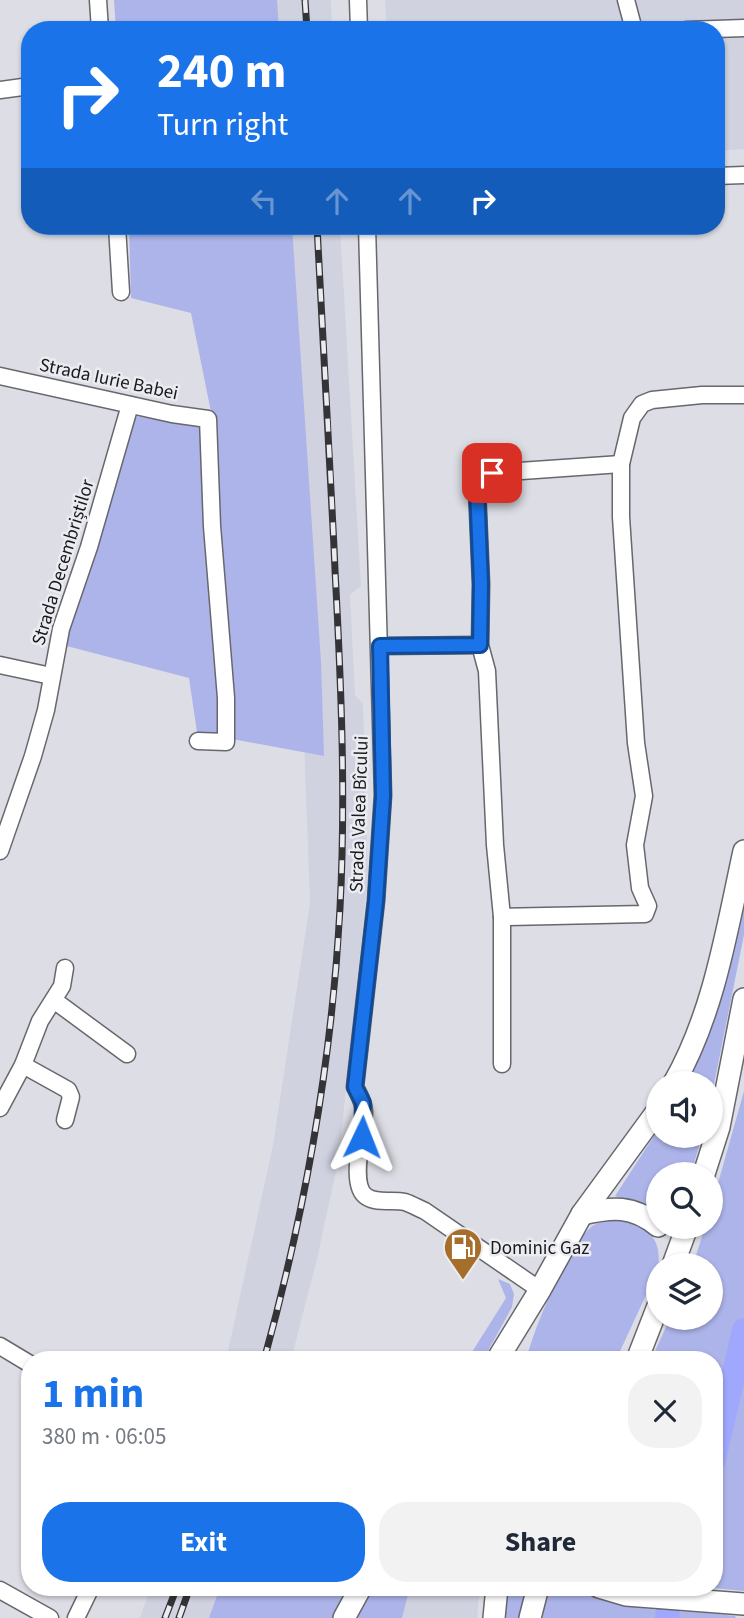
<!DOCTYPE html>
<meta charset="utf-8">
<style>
:root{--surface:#fff;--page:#f2f2f3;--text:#1f2937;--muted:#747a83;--accent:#1a73e8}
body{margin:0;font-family:"Source Sans 3",sans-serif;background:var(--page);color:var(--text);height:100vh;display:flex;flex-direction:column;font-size:26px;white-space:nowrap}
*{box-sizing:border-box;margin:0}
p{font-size:23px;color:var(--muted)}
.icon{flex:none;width:38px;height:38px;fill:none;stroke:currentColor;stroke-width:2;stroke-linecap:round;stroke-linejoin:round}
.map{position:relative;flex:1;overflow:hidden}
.drawer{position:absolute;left:21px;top:1351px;width:702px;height:245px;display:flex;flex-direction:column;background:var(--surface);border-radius:28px;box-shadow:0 2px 5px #0004}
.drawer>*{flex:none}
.guide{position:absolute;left:21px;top:21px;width:704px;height:214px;border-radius:28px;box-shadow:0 2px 5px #0004;background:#1a73e8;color:#fff;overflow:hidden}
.controls{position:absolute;left:646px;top:1071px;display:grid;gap:14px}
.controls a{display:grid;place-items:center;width:77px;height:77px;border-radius:50%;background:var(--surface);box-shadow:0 2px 5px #0004;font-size:35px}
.pin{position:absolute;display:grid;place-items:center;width:60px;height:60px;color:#fff;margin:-30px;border-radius:14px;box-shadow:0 4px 10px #0006}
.me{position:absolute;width:77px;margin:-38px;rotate:2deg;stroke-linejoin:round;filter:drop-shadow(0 0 5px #0008)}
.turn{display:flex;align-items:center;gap:24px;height:147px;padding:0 21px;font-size:32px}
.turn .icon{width:91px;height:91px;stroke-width:2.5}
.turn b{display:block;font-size:49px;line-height:60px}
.lanes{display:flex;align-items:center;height:66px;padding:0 21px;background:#0003;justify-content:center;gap:35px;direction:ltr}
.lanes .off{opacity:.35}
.round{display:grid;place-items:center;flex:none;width:74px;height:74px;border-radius:28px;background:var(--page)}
.head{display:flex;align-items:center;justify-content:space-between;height:119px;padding:0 21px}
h1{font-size:42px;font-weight:700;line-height:52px;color:var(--accent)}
.cta{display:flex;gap:14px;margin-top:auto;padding:14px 21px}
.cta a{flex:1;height:80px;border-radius:28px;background:var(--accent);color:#fff;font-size:28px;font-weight:700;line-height:80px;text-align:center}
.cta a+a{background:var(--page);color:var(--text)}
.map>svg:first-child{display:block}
.built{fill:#d0d2e0}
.green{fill:#adb4ea}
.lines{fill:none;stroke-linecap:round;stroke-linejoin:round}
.river{stroke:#a0a8fe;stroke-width:24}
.minor-casing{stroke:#67676d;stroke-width:19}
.major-casing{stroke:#67676d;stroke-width:24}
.minor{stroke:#fff;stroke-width:16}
.major{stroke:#fff;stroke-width:21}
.rail-casing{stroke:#343437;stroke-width:7}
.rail{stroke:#ebebf2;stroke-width:4.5;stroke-dasharray:13;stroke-linecap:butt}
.route-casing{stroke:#114b97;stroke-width:18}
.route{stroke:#1a73e8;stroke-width:12}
.labels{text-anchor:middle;stroke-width:5;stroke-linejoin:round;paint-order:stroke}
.street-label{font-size:19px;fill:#1a1a1c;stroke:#ebebf2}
.poi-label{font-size:19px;fill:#1a1a1c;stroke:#ebebf2;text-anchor:start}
</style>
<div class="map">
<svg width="744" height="1618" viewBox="0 0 744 1618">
<rect width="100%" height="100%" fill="#dddee5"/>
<g class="built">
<path d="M262 0H331L332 30H264Z"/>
<path d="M385 0H744V149L716 151V30H387Z"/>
<path d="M278 226H340L361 586 350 595 355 695 363 704 368 877 339 1157 317 1259 291 1360H226L273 1145 310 903 292 417Z"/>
<path d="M151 1587H220L209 1618H140Z"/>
<path d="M410 1587H480L477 1618H402Z"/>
</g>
<g class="green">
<path d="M114 0H277L279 30H116Z"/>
<path d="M129 226H292L321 662 324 756 232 739 211 412 191 313 131 298Z"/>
<path d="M133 416 205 425 222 735 198 739 189 678 59 644Z"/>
<path d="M744 894V935L711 1099 710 1083H686Z"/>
<path d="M744 1091V1591L702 1587H714V1360H651L670 1318H710V1265H693L705 1227H710L711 1208Z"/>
<path d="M658 1130V1136H702L691 1174H658V1214L615 1196Z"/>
<path d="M625 1218C650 1229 662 1240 658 1269L616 1360H526C533 1331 569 1241 594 1225 603 1220 614 1219 625 1218Z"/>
<path d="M498 1279 510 1284 514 1294 512 1307 483 1360H467L506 1298Z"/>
<path d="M220 1587H352L333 1618H209Z"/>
<path d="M370 1587H410L402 1618H352Z"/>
<path d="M505 1587H529L522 1618H502Z"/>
<path d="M549 1587C577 1587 600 1602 627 1606 663 1612 700 1611 735 1616L736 1618H539L546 1591Z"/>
</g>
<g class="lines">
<g class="river">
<path d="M714 1459 744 1330"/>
<path d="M667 1618 671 1587"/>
</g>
<g class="minor-casing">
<g id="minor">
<path d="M98 0 100 30"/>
<path d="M358 0 359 30"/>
<path d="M626 0 634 30"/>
<path d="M686 30 744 28"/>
<path d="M0 90 30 86"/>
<path d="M716 176 744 175"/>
<path d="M117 226 121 292"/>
<path d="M367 226 383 795 376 901 355 1087C359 1095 364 1103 364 1112 364 1132 348 1186 367 1197 378 1204 392 1199 405 1202 411 1204 418 1208 425 1211L540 1290"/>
<path d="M0 376 172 414 208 419 212 526 226 698V742L198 741"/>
<path d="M380 646 480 645"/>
<path d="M0 665 51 676"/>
<path d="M0 851 33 756 46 710 61 629 89 547 130 405"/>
<path d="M502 917 645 914 648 906 640 888 635 845 644 796 636 743 621 517V464L632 418 642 404 652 400 702 395H744"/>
<path d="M55 1001 127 1054"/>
<path d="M502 1064V917L495 845 487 671 480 645 481 584 477 488 483 477 492 473 621 464"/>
<path d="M23 1065 68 1090 71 1097 65 1120"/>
<path d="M0 1108 23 1065 40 1021 62 986 65 968"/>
<path d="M0 1346 30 1364"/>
<path d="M0 1590 50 1618"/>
<path d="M76 1618 91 1587"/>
</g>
</g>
<g class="major-casing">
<g id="major">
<path d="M674 1083C714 1013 727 929 744 851"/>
<path d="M704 1174 719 1127 744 999"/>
<path d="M582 1214C612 1207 633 1205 658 1226"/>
<path d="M673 1265 687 1227"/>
<path d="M497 1360 540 1290 582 1214 658 1110"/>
<path d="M637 1360 658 1306"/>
<path d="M599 1587 626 1595 744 1604"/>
<path d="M344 1618 361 1587"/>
<path d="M494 1618 497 1587"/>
<path d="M530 1618 538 1587"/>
</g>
</g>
<use href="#minor" class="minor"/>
<use href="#major" class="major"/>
<g class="rail-casing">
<g id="rail">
<path d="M305 0 307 30"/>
<path d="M264 1360C305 1212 332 1061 340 908 346 795 341 682 335 570 330 455 323 340 317 226"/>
<path d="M165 1618 177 1587"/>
<path d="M179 1618 190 1587"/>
</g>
</g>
<use href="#rail" class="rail"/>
</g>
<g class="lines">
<g class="route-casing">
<path id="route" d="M362 1137 363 1103 355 1087 376 901 383 796 380 646 480 645 481 584 477 488 483 477 492 473"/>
</g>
<use href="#route" class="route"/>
</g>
<defs>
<g id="fuel-pin" transform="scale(2.0125)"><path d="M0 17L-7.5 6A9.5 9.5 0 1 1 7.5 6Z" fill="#a56e2a" stroke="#ebebf2"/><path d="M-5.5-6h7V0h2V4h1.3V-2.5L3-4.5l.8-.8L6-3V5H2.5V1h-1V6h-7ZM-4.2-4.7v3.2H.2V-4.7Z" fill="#fff"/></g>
</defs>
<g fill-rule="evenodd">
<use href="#fuel-pin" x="463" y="1247"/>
</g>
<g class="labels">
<g class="street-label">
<text transform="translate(109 378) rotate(12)" y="7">Strada Iurie Babei</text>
<text transform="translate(62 562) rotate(-73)" y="7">Strada Decembriștilor</text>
<text transform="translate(358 814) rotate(-88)" y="7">Strada Valea Bîcului</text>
</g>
<g class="poi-label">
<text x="490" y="1254">Dominic Gaz</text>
</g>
</g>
</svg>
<div class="controls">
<a><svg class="icon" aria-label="sound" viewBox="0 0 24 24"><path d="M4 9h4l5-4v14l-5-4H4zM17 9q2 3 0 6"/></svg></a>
<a><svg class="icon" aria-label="search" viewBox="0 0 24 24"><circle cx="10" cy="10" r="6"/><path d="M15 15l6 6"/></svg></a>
<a><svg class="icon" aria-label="layers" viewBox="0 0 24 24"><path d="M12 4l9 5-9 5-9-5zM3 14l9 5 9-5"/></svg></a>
</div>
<div class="pin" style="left:492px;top:473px;background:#d93025"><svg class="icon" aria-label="arrive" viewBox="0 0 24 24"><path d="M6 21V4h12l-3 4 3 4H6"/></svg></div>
<svg class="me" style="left:362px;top:1137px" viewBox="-20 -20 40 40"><path d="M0-17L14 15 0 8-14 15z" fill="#1a73e8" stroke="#fff" stroke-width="4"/></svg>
<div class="guide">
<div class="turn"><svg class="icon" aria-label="right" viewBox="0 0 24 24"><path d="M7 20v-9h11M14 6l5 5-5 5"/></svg><div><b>240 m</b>Turn right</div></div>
<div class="lanes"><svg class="icon off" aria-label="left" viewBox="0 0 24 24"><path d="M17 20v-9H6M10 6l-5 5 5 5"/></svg><svg class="icon off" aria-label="ahead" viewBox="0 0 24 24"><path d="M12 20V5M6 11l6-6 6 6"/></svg><svg class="icon off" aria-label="ahead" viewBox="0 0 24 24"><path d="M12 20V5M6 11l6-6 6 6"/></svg><svg class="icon" aria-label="right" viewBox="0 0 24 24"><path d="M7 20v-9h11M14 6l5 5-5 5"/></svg></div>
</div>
<section class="drawer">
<div class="head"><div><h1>1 min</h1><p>380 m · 06:05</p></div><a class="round"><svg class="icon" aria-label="close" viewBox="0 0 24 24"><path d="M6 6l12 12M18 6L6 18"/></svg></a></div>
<div class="cta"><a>Exit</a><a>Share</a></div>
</section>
</div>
